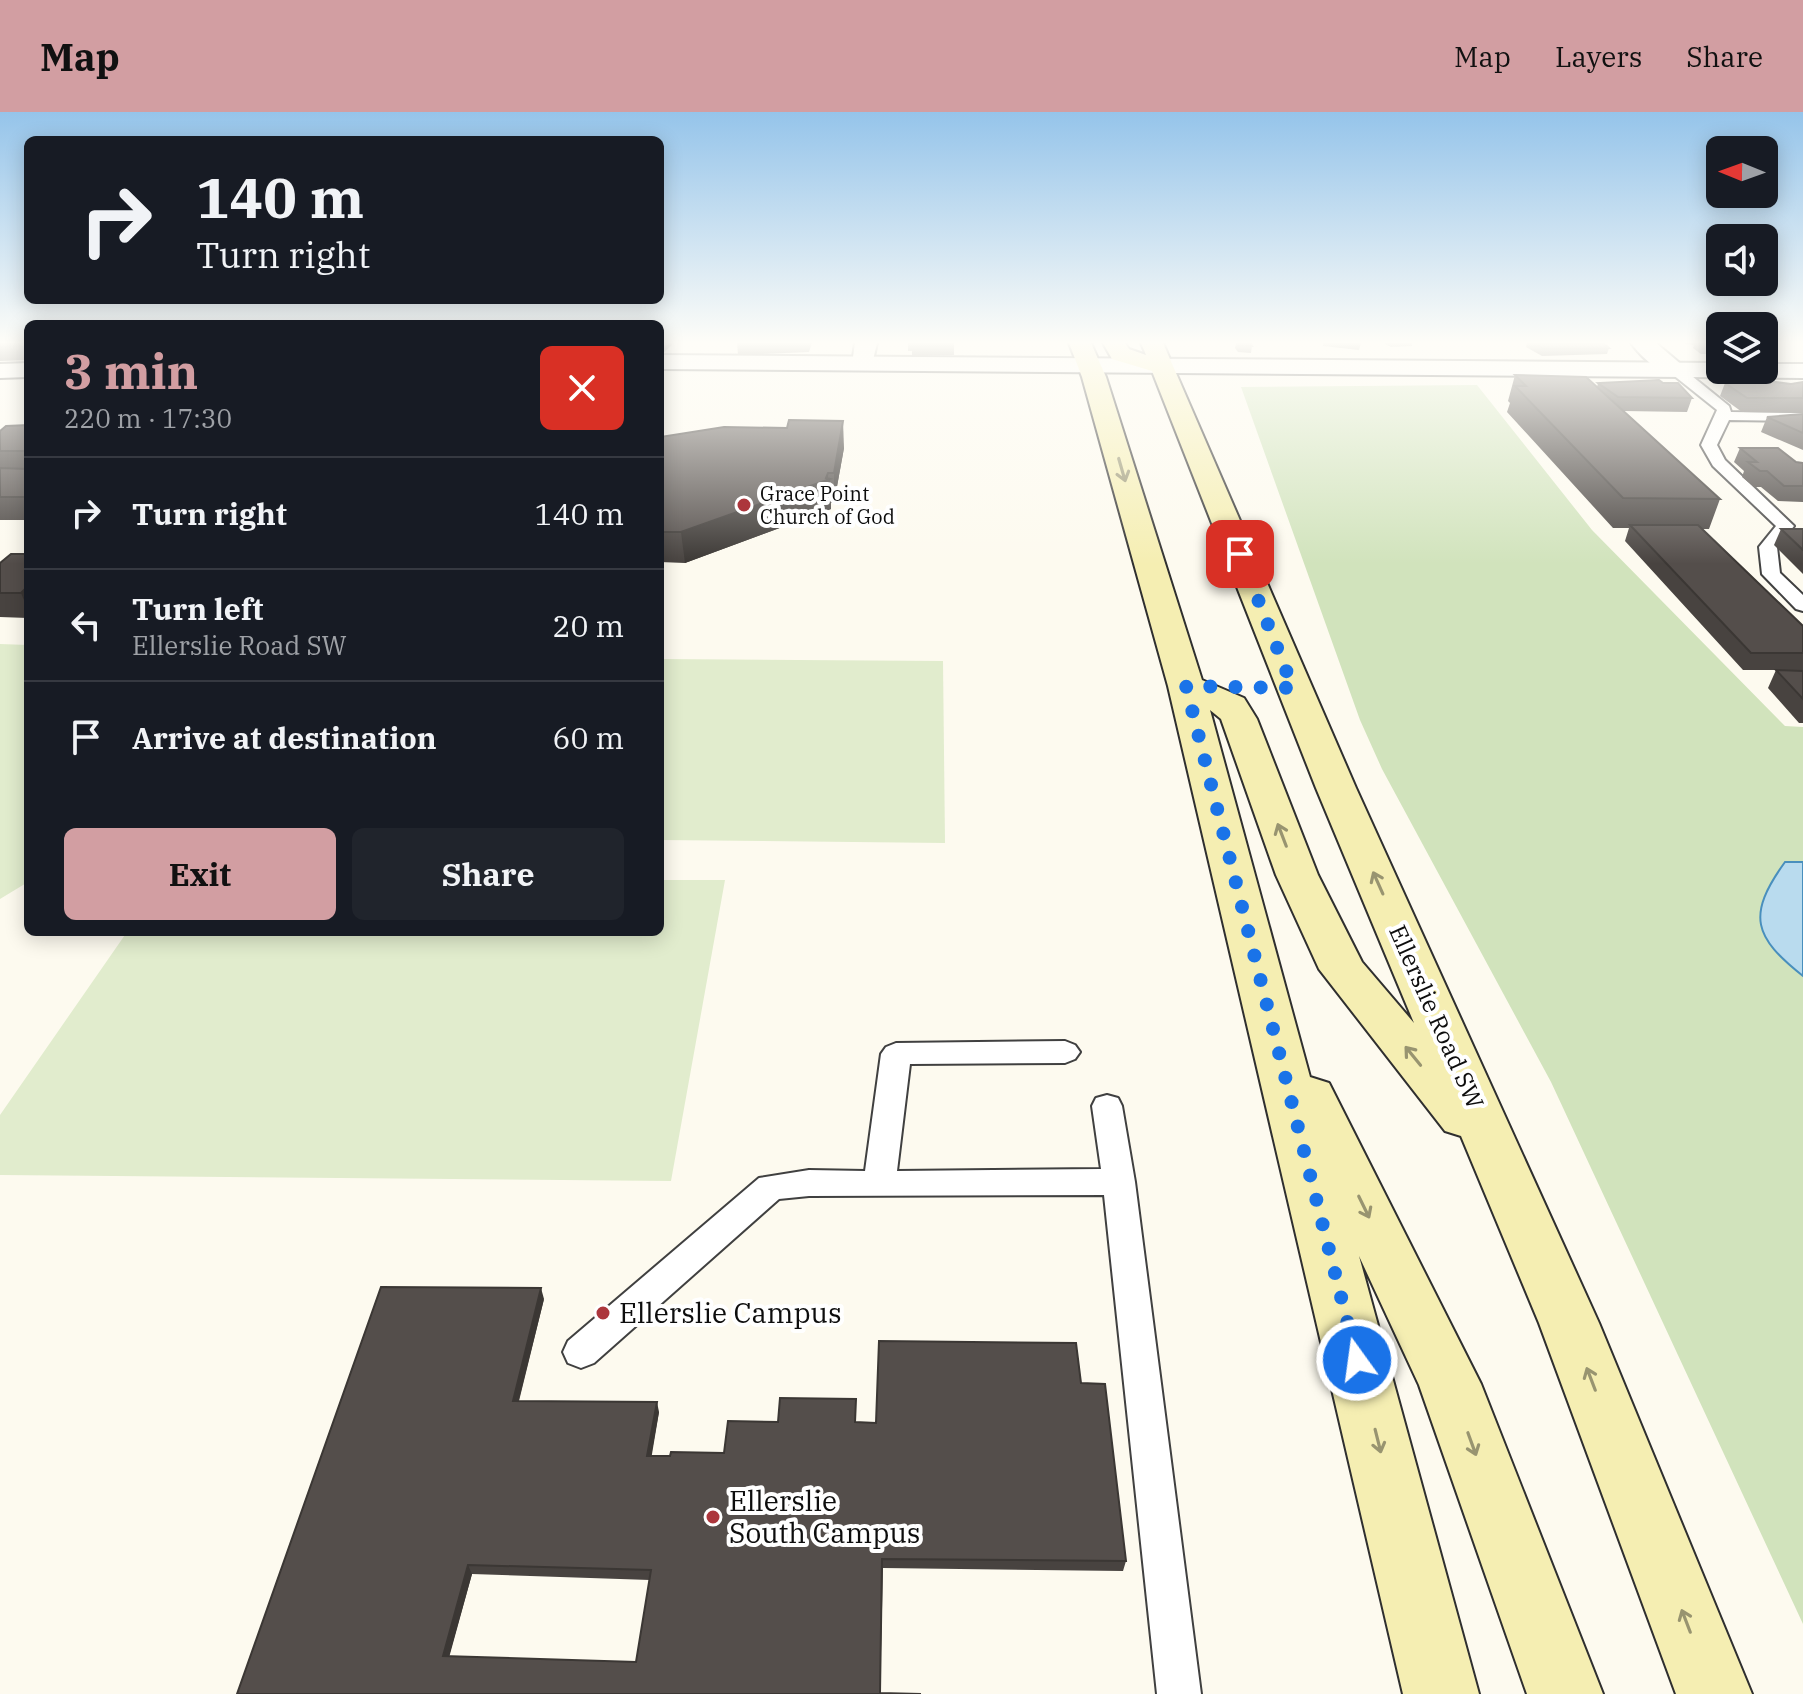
<!DOCTYPE html>
<meta charset="utf-8">
<style>
:root{--surface:#171b24;--page:#20242c;--text:#f1f3f6;--muted:#9ea1a6;--line:#363941;--accent:#d29ea2}
body{margin:0;font-family:"IBM Plex Serif",serif;background:var(--page);color:var(--text);height:100vh;display:flex;flex-direction:column;font-size:30px;white-space:nowrap}
*{box-sizing:border-box;margin:0}
p{font-size:26px;color:var(--muted)}
.icon{flex:none;width:44px;height:44px;fill:none;stroke:currentColor;stroke-width:2;stroke-linecap:round;stroke-linejoin:round}
.map{position:relative;flex:1;overflow:hidden}
.details{position:absolute;left:24px;top:208px;width:640px;height:616px;display:flex;flex-direction:column;background:var(--surface);border-radius:12px;box-shadow:0 4px 20px #0003}
.details>*{flex:none}
.guide{position:absolute;left:24px;top:24px;width:640px;height:168px;border-radius:12px;box-shadow:0 4px 20px #0003;background:#171b24;color:var(--text);overflow:hidden}
.needle{width:52px;rotate:271deg}
.buttons{position:absolute;left:1706px;top:24px;display:grid;gap:16px}
.buttons a{display:grid;place-items:center;width:72px;height:72px;border-radius:12px;background:var(--surface);box-shadow:0 4px 20px #0003;font-size:40px}
.pin{position:absolute;display:grid;place-items:center;width:68px;height:68px;color:#fff;margin:-34px;border-radius:16px;box-shadow:0 4px 12px #0006}
.me{position:absolute;width:88px;margin:-44px;rotate:346deg;stroke-linejoin:round;filter:drop-shadow(0 0 6px #0008)}
.turn{display:flex;align-items:center;gap:28px;height:168px;padding:0 40px;font-size:36px}
.turn .icon{width:104px;height:104px;stroke-width:2.5}
.turn b{display:block;font-size:56px;line-height:68px}
.round{display:grid;place-items:center;flex:none;width:84px;height:84px;border-radius:12px;background:var(--page)}
.overview{display:flex;align-items:center;justify-content:space-between;height:136px;padding:0 40px}
h1{font-size:48px;font-weight:700;line-height:60px;color:var(--accent)}
.cta{display:flex;gap:16px;margin-top:auto;padding:16px 40px}
.cta a{flex:1;height:92px;border-radius:12px;background:var(--accent);color:#111;font-size:32px;font-weight:700;line-height:92px;text-align:center}
.cta a+a{background:var(--page);color:var(--text)}
ul{padding:0;list-style:none}
li{display:flex;align-items:center;gap:24px;height:112px;padding:0 40px;border-top:2px solid var(--line)}
li div{flex:1}
li b{display:block;font-size:30px}
li em{font-style:normal}
header{display:flex;align-items:center;gap:48px;box-sizing:border-box;height:112px;padding:0 40px;background:var(--accent);color:#111}
header strong{font-size:38px}
nav{display:flex;gap:44px;margin-inline-start:auto;font-size:28px}
.map>svg:first-child{display:block}
.green{fill:#d1e3bc}
.pitch{fill:#e1eccd}
.water{fill:#b9dbee;stroke:#498fbd;stroke-width:2}
.lines{fill:none;stroke-linecap:round;stroke-linejoin:round}
.service-casing{stroke:#404040;stroke-width:4}
.minor-casing{stroke:#404040;stroke-width:4}
.tertiary-casing{stroke:#404040;stroke-width:4}
.secondary-casing{stroke:#2f2f2f;stroke-width:4}
.service{fill:#fff;fill-rule:evenodd}
.minor{fill:#fff;fill-rule:evenodd}
.tertiary{fill:#fff;fill-rule:evenodd}
.secondary{fill:#f5eeb2;fill-rule:evenodd}
.wall{fill:#484340;fill-rule:evenodd}
.shaded-wall{fill:#3b3734}
.building{fill:#544e4b;stroke:#3b3734;stroke-width:2;fill-rule:evenodd}
.oneway{stroke:#989470}
.route{stroke:#1a73e8;stroke-width:14;stroke-dasharray:0 25.2}
.poi-dot{fill:#ac363c;stroke:#fff;stroke-width:3}
.labels{text-anchor:middle;stroke-width:8;stroke-linejoin:round;paint-order:stroke}
.far-poi-label{font-size:20px;fill:#0d0d0d;stroke:#fff;text-anchor:start}
.street-label{font-size:24px;fill:#0d0d0d;stroke:#fff}
.near-poi-label{font-size:28px;fill:#0d0d0d;stroke:#fff;text-anchor:start}
</style>
<header>
<strong>Map</strong>
<nav><a>Map</a><a>Layers</a><a>Share</a></nav>
</header>
<div class="map">
<svg width="1803" height="1582" viewBox="0 0 1803 1582">
<rect width="100%" height="100%" fill="#fdfaef"/>
<path class="green" d="M1477 273 1592 418 1785 614 1803 615V1512L1551 970 1382 657 1360 608 1241 275Z"/>
<g class="pitch">
<path d="M0 532 28 533V770L0 787Z"/>
<path d="M660 547 943 549 945 731 660 728Z"/>
<path d="M660 768H725L671 1069 0 1063V1003L127 820H660Z"/>
</g>
<path class="water" d="M1785 750H1803V864C1754 825 1746 804 1785 750Z"/>
<g class="lines">
<g class="service-casing">
<g id="service">
<path d="M1672 256H1682L1729 294 1731 300 1803 301V309L1729 308 1717 333 1725 348 1794 414 1777 435 1780 461 1803 483V499L1796 497 1762 462 1759 435 1776 414 1713 354 1701 333 1717 298 1672 262Z"/>
<path d="M1065 929 1075 933 1080 940 1075 947 1065 951 910 952 897 1059 1101 1057 1092 994 1096 986 1107 983 1118 986 1122 994 1135 1070 1201 1582H1157L1104 1083 809 1084 779 1087 594 1251 581 1256 568 1251 563 1240 568 1229 759 1066 809 1058 865 1059 881 942 886 935 896 931Z"/>
</g>
</g>
<g class="minor-casing">
<g id="minor">
<path d="M855 231H877L871 257H855L852 252Z"/>
<path d="M1631 231H1656L1689 259 1685 264C1666 269 1642 246 1631 231Z"/>
</g>
</g>
<g class="tertiary-casing">
<g id="tertiary">
<path d="M660 243 1720 251V258H1764V252H1803V266L660 257Z"/>
<path d="M28 251V265L0 266V252Z"/>
</g>
</g>
<g class="secondary-casing">
<path id="secondary" d="M1069 231H1091L1106 265 1202 568 1244 586 1257 607 1318 763 1362 850 1414 911 1316 676 1152 259 1112 247 1103 231H1125L1129 237 1146 243 1141 231H1163L1356 676 1599 1211 1752 1582H1676L1539 1211 1461 1024 1445 1019 1319 857 1276 763 1221 607 1210 598 1310 965 1329 971 1481 1272 1603 1582H1527L1419 1273 1359 1144 1479 1582H1403L1168 574 1082 265Z"/>
</g>
<use href="#service" class="service"/>
<use href="#minor" class="minor"/>
<use href="#tertiary" class="tertiary"/>
<use href="#secondary" class="secondary"/>
</g>
<g class="wall">
<path d="M0 231H28V248L0 249Z"/>
<path d="M737 231H812L809 240 738 243Z"/>
<path d="M908 231H954V243H912V239H908Z"/>
<path d="M1236 231H1250L1252 234 1251 241 1238 240 1235 236Z"/>
<path d="M1323 231H1361L1359 238 1323 234Z"/>
<path d="M1383 231H1412V234L1391 235Z"/>
<path d="M1527 231H1603L1609 236 1607 242 1542 244 1526 235Z"/>
<path d="M1684 231H1720V242H1701L1693 236 1694 233 1686 232Z"/>
<path d="M1515 263 1597 275 1598 271H1663L1692 286 1687 300 1624 299 1720 387 1709 417H1702L1803 514V611H1799L1768 576 1776 558H1743L1625 429 1629 416H1613L1507 300 1510 291 1508 289Z"/>
<path d="M1751 267 1791 272 1803 270V301L1742 300 1720 284 1725 271 1750 269Z"/>
<path d="M1803 302V338L1761 320 1767 305Z"/>
<path d="M28 313V408H0V319Z"/>
<path d="M660 325 844 336 834 391H831V397L685 451 660 450Z"/>
<path d="M1740 336 1796 350 1803 351V390L1778 389 1761 375H1754L1742 365 1744 359 1734 350Z"/>
<path d="M1781 417H1803V462L1774 433Z"/>
<path d="M28 442V506L0 505V451Z"/>
<path d="M544 1187 519 1289 659 1300 651 1344H670L724 1341 778 1310 856 1287V1310L876 1311 1081 1271 1126 1449 1123 1459 883 1456 880 1581 237 1582ZM472 1462 650 1468 636 1550 449 1544Z"/>
</g>
<g class="shaded-wall">
<path d="M666 231H672V233L662 242V236Z"/>
<path d="M843 309 844 336 834 391V361Z"/>
<path d="M828 361V368L830 367 831 397 685 451 681 420Z"/>
<path d="M25 477 28 484V498L21 481Z"/>
<path d="M541 1176 544 1187 516 1299 513 1289Z"/>
<path d="M657 1290 659 1300 650 1354 647 1344Z"/>
<path d="M468 1453 472 1462 447 1553 443 1544Z"/>
</g>
<g class="building">
<path d="M0 231H28V234L0 235Z"/>
<path d="M1237 231H1250L1252 234H1239Z"/>
<path d="M1532 231H1603L1609 236 1544 237Z"/>
<path d="M1698 231H1720V236H1703Z"/>
<path d="M1515 263 1586 265 1720 387 1623 386 1515 274H1526Z"/>
<path d="M1751 267 1791 272 1803 270V286H1747L1725 271 1755 269Z"/>
<path d="M1659 268 1663 271H1678L1692 286 1618 285 1598 271Z"/>
<path d="M1803 302V321L1767 305Z"/>
<path d="M789 308 843 309 834 361H828L826 366 830 367 681 420H660V325L724 315 787 316Z"/>
<path d="M28 313V339H0V319L6 314Z"/>
<path d="M1740 336H1778L1796 350 1803 351V374H1784L1767 359H1760L1748 350H1757Z"/>
<path d="M0 356 28 357V385H0Z"/>
<path d="M1630 413H1698L1803 514V541H1751Z"/>
<path d="M1781 417H1803V438Z"/>
<path d="M11 442H28V477H25L21 481H0V451Z"/>
<path d="M1776 558 1803 559V587Z"/>
<path d="M381 1175 541 1176 513 1289 657 1290 647 1344H670L671 1340 724 1341 728 1309 778 1310 780 1286 856 1287 855 1310 876 1311 879 1229 1076 1231 1081 1271 1105 1272 1126 1449 882 1447 880 1581 921 1582H237ZM468 1453 651 1458 636 1550 443 1544Z"/>
</g>
<defs><path id="oneway-shaft" d="M-6 0H5M1.5-3L5.5 0L1.5 3" fill="none" stroke-width="1.6" stroke-linecap="round" stroke-linejoin="round" transform="scale(2)"/></defs>
<g class="oneway">
<use href="#oneway-shaft" transform="translate(1122 358) rotate(74)"/>
<use href="#oneway-shaft" transform="translate(1282 723) rotate(-111)"/>
<use href="#oneway-shaft" transform="translate(1378 771) rotate(-114)"/>
<use href="#oneway-shaft" transform="translate(1413 944) rotate(-129)"/>
<use href="#oneway-shaft" transform="translate(1364 1095) rotate(64)"/>
<use href="#oneway-shaft" transform="translate(1591 1267) rotate(-111)"/>
<use href="#oneway-shaft" transform="translate(1378 1329) rotate(76)"/>
<use href="#oneway-shaft" transform="translate(1472 1332) rotate(70)"/>
<use href="#oneway-shaft" transform="translate(1686 1509) rotate(-111)"/>
</g>
<linearGradient id="sky" x2="0" y2="1"><stop stop-color="#95c4ea"/><stop offset="0.51" stop-color="#fefdf8"/><stop offset="1" stop-color="#fefdf8" stop-opacity="0"/></linearGradient>
<rect width="1803" height="452" fill="url(#sky)"/>
<g class="lines">
<path class="route" d="M1240 442 1293 576 1186 574 1357 1248"/>
</g>
<g class="poi-dot">
<circle cx="744" cy="393" r="8"/>
<circle cx="603" cy="1201" r="8"/>
<circle cx="713" cy="1405" r="8"/>
</g>
<g class="labels">
<g class="far-poi-label">
<text x="760" y="389">Grace Point<tspan x="760" dy="23">Church of God</tspan></text>
</g>
<g class="street-label">
<text transform="translate(1436 905) rotate(66)" y="8">Ellerslie Road SW</text>
</g>
<g class="near-poi-label">
<text x="619" y="1211">Ellerslie Campus</text>
<text x="729" y="1399">Ellerslie<tspan x="729" dy="32">South Campus</tspan></text>
</g>
</g>
</svg>
<div class="buttons">
<a><svg class="needle" viewBox="-14 -14 28 28"><path d="M0-13l5 13h-10z" fill="#e53935"/><path d="M0 13l5-13h-10z" fill="#9ea1a6"/></svg></a>
<a><svg class="icon" aria-label="sound" viewBox="0 0 24 24"><path d="M4 9h4l5-4v14l-5-4H4zM17 9q2 3 0 6"/></svg></a>
<a><svg class="icon" aria-label="layers" viewBox="0 0 24 24"><path d="M12 4l9 5-9 5-9-5zM3 14l9 5 9-5"/></svg></a>
</div>
<div class="pin" style="left:1240px;top:442px;background:#d93025"><svg class="icon" aria-label="arrive" viewBox="0 0 24 24"><path d="M6 21V4h12l-3 4 3 4H6"/></svg></div>
<svg class="me" style="left:1357px;top:1248px" viewBox="-20 -20 40 40"><circle r="17" fill="#1a73e8" stroke="#fff" stroke-width="3"/><path d="M0-11L8 9 0 5-8 9z" fill="#fff"/></svg>
<div class="guide">
<div class="turn"><svg class="icon" aria-label="right" viewBox="0 0 24 24"><path d="M7 20v-9h11M14 6l5 5-5 5"/></svg><div><b>140 m</b>Turn right</div></div>
</div>
<section class="details">
<div class="overview"><div><h1>3 min</h1><p>220 m · 17:30</p></div><a class="round" style="background:#d93025;color:#fff"><svg class="icon" aria-label="close" viewBox="0 0 24 24"><path d="M6 6l12 12M18 6L6 18"/></svg></a></div>
<ul>
<li><svg class="icon" aria-label="right" viewBox="0 0 24 24"><path d="M7 20v-9h11M14 6l5 5-5 5"/></svg><div><b>Turn right</b></div><em>140 m</em></li>
<li><svg class="icon" aria-label="left" viewBox="0 0 24 24"><path d="M17 20v-9H6M10 6l-5 5 5 5"/></svg><div><b>Turn left</b><p>Ellerslie Road SW</p></div><em>20 m</em></li>
<li><svg class="icon" aria-label="arrive" viewBox="0 0 24 24"><path d="M6 21V4h12l-3 4 3 4H6"/></svg><div><b>Arrive at destination</b></div><em>60 m</em></li>
</ul>
<div class="cta"><a>Exit</a><a>Share</a></div>
</section>
</div>
